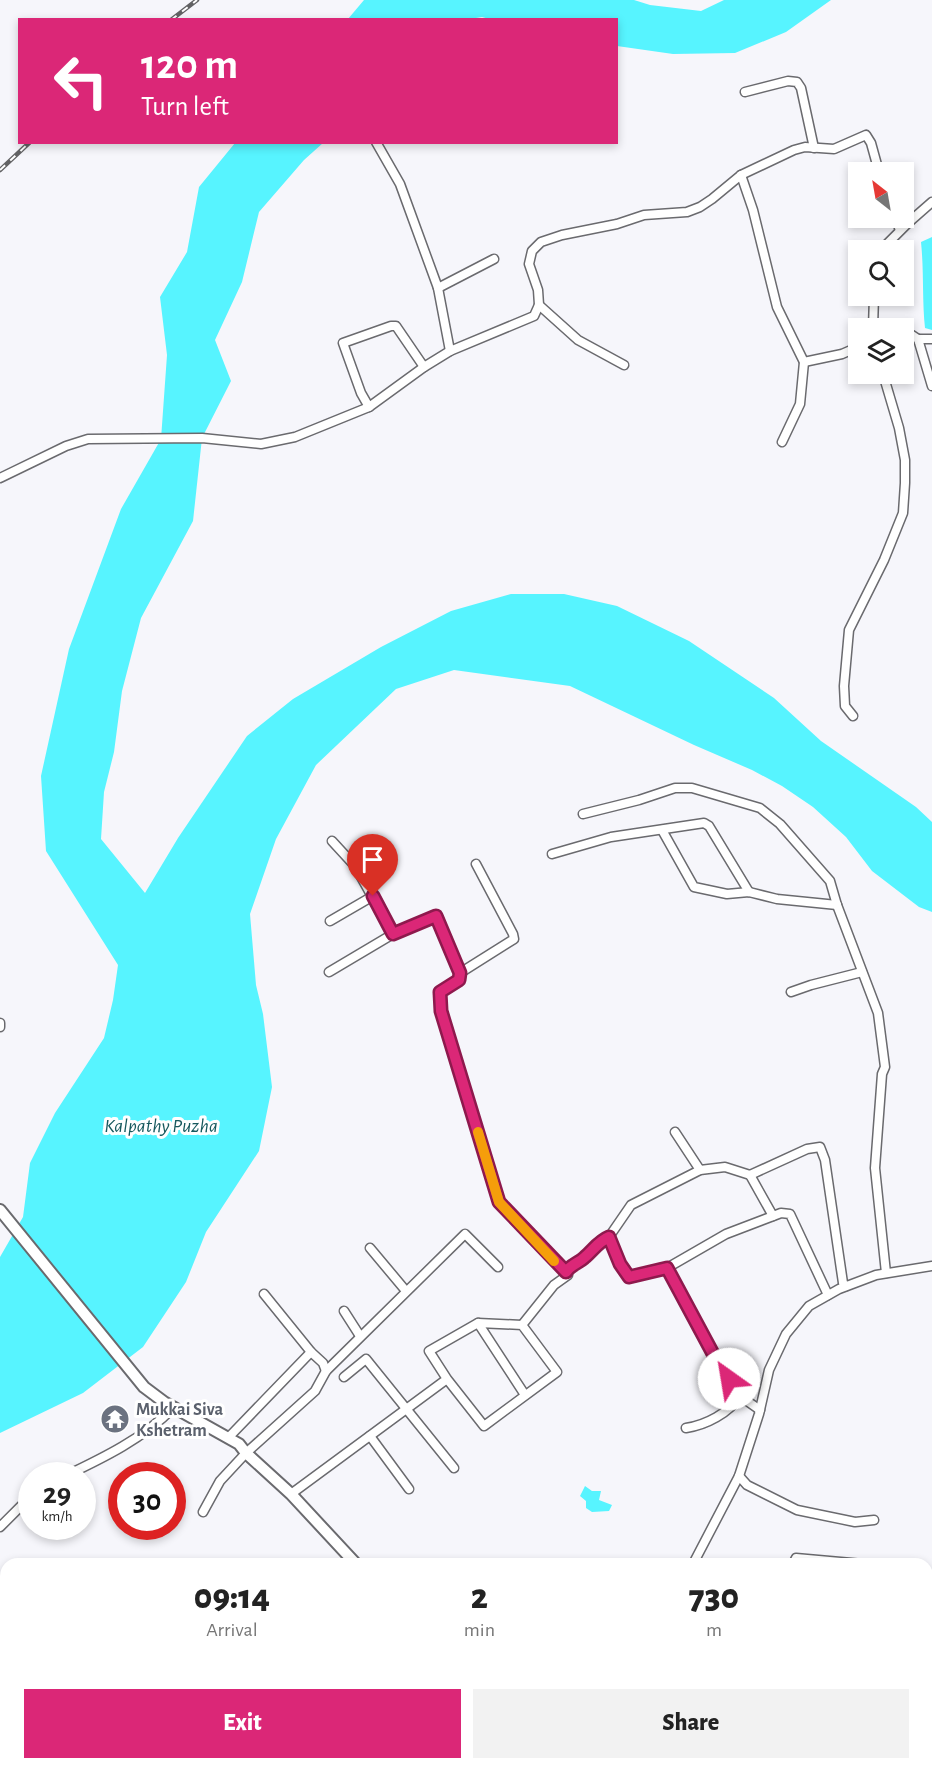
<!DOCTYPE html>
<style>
:root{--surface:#fff;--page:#f2f2f2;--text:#222;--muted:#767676;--accent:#db2777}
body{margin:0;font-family:"Alegreya Sans",sans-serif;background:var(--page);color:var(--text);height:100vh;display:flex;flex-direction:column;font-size:22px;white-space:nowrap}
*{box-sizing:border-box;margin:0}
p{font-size:20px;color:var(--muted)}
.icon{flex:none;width:33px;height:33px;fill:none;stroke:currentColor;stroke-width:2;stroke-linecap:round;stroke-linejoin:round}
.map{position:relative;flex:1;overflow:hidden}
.panel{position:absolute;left:0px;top:1558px;width:933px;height:212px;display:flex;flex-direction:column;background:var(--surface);border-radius:18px 18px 0 0;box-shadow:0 3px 9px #0003}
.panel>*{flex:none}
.banner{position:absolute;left:18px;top:18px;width:600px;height:126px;border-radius:0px;box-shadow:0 3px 9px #0003;background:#db2777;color:#fff;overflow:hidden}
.needle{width:39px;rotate:329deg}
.controls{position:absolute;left:848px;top:162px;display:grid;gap:12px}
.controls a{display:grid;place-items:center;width:66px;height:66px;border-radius:0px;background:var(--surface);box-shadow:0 3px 9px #0003;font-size:30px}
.speed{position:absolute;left:18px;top:1462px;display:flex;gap:12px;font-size:30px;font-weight:700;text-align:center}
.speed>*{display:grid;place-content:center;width:78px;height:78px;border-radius:50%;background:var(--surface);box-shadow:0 3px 9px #0003;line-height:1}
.speed small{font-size:15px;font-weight:400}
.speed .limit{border:9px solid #d22;background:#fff;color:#111}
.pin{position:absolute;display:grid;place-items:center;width:51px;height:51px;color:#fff;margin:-62px -26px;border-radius:50% 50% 50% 0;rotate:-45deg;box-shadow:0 0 6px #0007}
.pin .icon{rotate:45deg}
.me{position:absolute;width:66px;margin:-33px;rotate:328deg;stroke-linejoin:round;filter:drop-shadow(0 0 4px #0008)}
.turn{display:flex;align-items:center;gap:21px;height:126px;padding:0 24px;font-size:27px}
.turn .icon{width:78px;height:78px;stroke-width:2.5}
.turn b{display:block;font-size:42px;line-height:51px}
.eta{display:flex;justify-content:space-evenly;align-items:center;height:102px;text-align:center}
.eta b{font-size:36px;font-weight:800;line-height:42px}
.primary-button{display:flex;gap:12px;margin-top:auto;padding:12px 24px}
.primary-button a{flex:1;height:69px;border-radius:0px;background:var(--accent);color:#fff;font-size:24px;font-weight:800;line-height:69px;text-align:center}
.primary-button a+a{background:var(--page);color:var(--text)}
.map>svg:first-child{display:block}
.water{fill:#57f4ff}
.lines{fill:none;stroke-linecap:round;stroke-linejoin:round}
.minor-casing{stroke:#6a6a6e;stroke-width:11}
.major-casing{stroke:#6a6a6e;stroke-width:14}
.minor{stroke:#fff;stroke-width:8}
.major{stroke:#fff;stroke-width:10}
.rail-casing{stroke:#626264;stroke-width:4.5}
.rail{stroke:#fff;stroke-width:2;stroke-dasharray:7;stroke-linecap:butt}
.route-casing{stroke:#8e194d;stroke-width:15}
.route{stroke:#db2777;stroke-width:10}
.slow{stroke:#f59e0b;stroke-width:10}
.labels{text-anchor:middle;stroke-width:6;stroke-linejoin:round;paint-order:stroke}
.worship-label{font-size:18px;font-weight:bold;fill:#5b616d;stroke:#fff;text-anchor:start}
.water-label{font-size:20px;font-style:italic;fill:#17595e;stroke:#fff}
</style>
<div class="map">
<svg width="932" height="1769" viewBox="0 0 932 1769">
<rect width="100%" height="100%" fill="#f6f6fb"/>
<g class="water">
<path d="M364 0H634L650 5 701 11 724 0H831L786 32 735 53 673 54 617 46 616 20H493L482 17 464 20 348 19Z"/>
<path d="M235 143H323L304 160 259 212 242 282 215 340 231 381 202 438 193 521 141 618 122 691 114 752 104 792 101 839 145 893 178 838 247 736 293 699 381 647 451 611 511 594H564L617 606 689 641 774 698 821 741 916 807 932 822V912L919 907 872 871 846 837 813 807 782 786 752 770 694 745 570 686 454 670 396 689 316 765 276 839 250 914 256 985 263 1014 272 1087 259 1151 206 1232 186 1282 143 1347 83 1393 0 1433V1257L23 1217 30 1163 55 1113 104 1038 113 1000 118 965 46 851 41 776 69 649 121 509 161 439 167 355 160 297 187 252 199 187Z"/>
<path d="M932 237V330L925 328C922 299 924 271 921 242Z"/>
<path d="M585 1486 592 1491H601L599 1500 612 1505 609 1511 592 1512 586 1508V1501L580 1496Z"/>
</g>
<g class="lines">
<g class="minor-casing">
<g id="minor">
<path d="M745 92 788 81 797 82 801 88 814 148"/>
<path d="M376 142 400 184 438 288 450 351"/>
<path d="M741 175 753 210 777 307 804 362 800 404 782 442"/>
<path d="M895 218 900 230"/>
<path d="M881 250 908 223 932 202"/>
<path d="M438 288 494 259"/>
<path d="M539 305 578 340 624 365"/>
<path d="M873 328 874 296"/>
<path d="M903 334 909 333 918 339 932 386"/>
<path d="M918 339H932"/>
<path d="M804 362 842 354 858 347"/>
<path d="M369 407 361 393 343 343 391 326H396L424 367"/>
<path d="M0 478 66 446 88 439 202 438 261 444 295 437 369 407 424 367 450 351 534 316 539 305 538 290 529 264 532 251 541 242 562 235 617 224 644 215 687 212 700 207 712 199 741 175 794 150 805 147 834 149 866 135 871 143 879 172"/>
<path d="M853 716 845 706 844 686 849 630 884 560 903 513 905 483V460L899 428 883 374"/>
<path d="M583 814 639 800 675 788H692L760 808 780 824 830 881 837 905 878 1013 885 1067 882 1074 875 1168 886 1273"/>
<path d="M662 830 694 887 727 894 749 892 777 899 837 905"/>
<path d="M332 841 355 866 393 934"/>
<path d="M552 854 611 837 704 823 709 826 749 892"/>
<path d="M330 921 373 896"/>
<path d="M329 972 393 934 436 916 460 973 459 980 439 991 441 1011 499 1201 568 1275 554 1285 522 1325"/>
<path d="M460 973 514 939 513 934 476 864"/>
<path d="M791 992 811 985 862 972"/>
<path d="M0 1023V1027"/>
<path d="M675 1132 700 1170"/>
<path d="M750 1175 807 1149 820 1147 825 1160 843 1283 846 1286"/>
<path d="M609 1237 620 1264 629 1277 667 1268 726 1234 781 1213 790 1214 828 1295"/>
<path d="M370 1248 406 1291"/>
<path d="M667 1268 718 1363 740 1396"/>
<path d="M566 1272 569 1268 584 1259 603 1240 609 1237 631 1205 700 1170 725 1167 750 1175 773 1216"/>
<path d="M264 1294 311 1352 323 1363 326 1371"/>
<path d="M344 1311 360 1336"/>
<path d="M478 1323 525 1395"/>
<path d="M344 1377 366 1359 454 1468"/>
<path d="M686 1428C706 1425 729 1413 740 1396L760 1410"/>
<path d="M370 1436 409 1489"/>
<path d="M228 1438 311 1352"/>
<path d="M65 1476C103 1458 144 1438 173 1408"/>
<path d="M739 1476 747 1485 797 1510 855 1522 874 1520"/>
<path d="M291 1494 447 1379 484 1426 557 1372 522 1325 478 1323 429 1351 447 1379"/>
<path d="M203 1512 220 1481 246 1453 315 1391 326 1371 465 1234 498 1267"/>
<path d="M0 1527 32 1495"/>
<path d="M693 1564 739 1476 759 1414 769 1370 786 1334 809 1306 839 1289 876 1275 932 1266"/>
<path d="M793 1564 796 1558 863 1564"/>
<path d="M615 1769 617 1764"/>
<path d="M710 1769 711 1764"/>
<path d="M775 1769 776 1764"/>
</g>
</g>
<g class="major-casing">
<g id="major">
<path d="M0 1210 144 1387 164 1402 239 1444 246 1453 291 1494 356 1564"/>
<path d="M546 1764 552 1769"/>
</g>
</g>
<use href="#minor" class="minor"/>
<use href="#major" class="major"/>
<g class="rail-casing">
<g id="rail">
<path d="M171 20 197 0"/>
<path d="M0 170 30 142"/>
</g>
</g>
<use href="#rail" class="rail"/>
</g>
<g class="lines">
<g class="route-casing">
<path id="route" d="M373 896 393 934 436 916 460 973 459 980 440 992 441 1011 499 1202 566 1272C570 1265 579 1263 585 1257 593 1250 599 1241 609 1237L620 1264 629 1277 667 1268 718 1363 729 1379"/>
</g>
<use href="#route" class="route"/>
<path class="slow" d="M478 1132 499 1202 554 1261"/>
</g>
<defs>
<g id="temple-disc" transform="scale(1.5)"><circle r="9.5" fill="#6b7280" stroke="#fff"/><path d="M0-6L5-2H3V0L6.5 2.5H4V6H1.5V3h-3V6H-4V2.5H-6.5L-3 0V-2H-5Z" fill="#fff"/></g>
</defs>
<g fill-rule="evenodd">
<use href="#temple-disc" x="115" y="1419"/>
</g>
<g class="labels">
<g class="worship-label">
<text x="136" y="1415">Mukkai Siva<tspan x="136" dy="21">Kshetram</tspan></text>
</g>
<g class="water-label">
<text x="161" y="1132">Kalpathy Puzha</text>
</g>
</g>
</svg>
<div class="controls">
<a><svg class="needle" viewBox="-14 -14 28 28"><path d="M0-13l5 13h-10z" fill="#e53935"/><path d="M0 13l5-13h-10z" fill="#767676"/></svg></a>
<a><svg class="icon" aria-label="search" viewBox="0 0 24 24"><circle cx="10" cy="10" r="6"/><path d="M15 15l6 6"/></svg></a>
<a><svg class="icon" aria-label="layers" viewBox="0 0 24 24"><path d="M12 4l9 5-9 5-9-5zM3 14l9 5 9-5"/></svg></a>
</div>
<div class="speed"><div>29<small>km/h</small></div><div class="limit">30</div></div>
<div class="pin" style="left:373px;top:896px;background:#d93025"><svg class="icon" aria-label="arrive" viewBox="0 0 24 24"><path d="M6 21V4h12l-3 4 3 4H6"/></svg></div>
<svg class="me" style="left:729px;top:1379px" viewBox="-20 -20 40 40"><circle r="19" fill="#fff"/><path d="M0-13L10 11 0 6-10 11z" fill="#db2777"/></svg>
<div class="banner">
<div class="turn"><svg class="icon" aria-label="left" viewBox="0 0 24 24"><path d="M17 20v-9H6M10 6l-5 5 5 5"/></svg><div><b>120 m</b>Turn left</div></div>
</div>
<section class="panel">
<div class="eta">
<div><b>09:14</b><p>Arrival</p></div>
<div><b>2</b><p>min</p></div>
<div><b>730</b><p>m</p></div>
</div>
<div class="primary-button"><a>Exit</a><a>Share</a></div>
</section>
</div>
